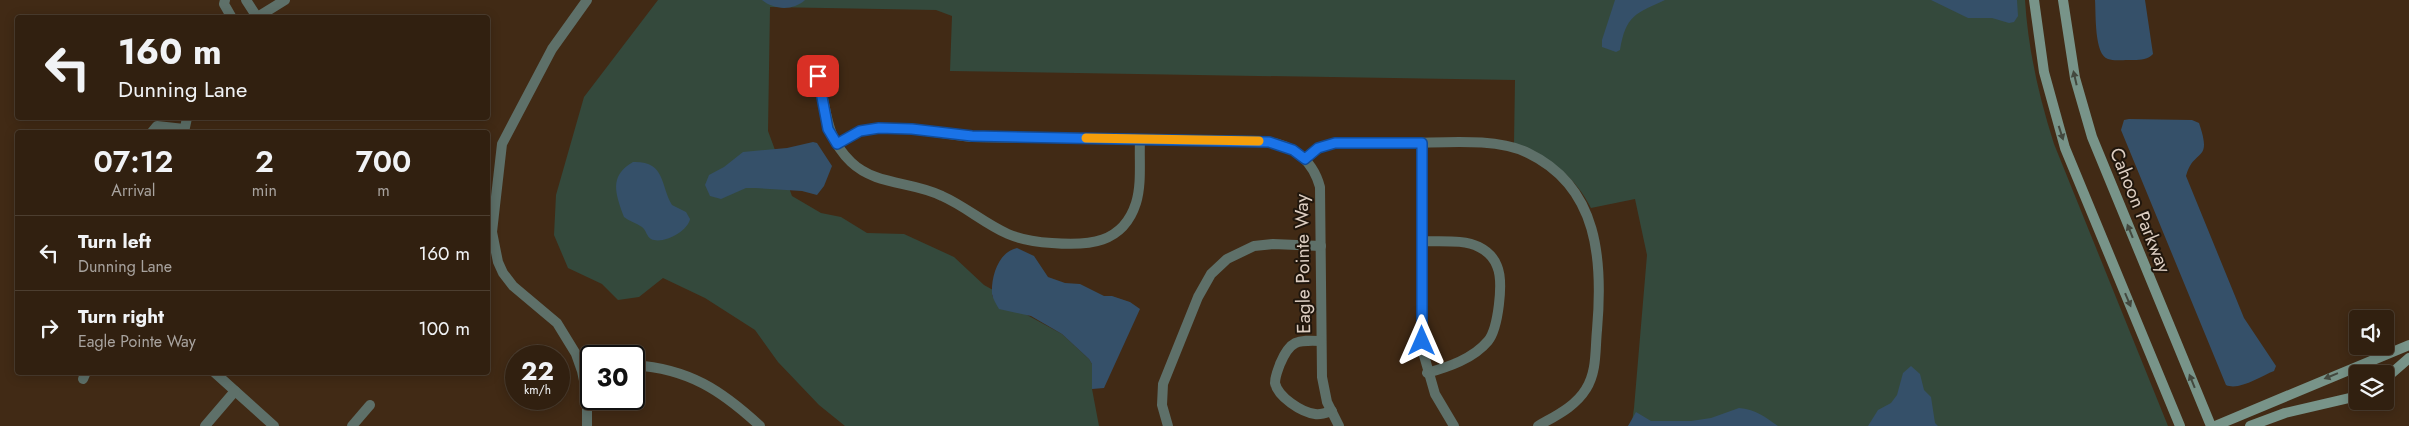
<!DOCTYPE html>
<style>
:root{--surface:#312010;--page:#3d2d1e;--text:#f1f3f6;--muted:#a8a39f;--line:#4c3e30}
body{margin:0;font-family:Jost,sans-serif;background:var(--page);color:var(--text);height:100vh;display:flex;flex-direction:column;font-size:19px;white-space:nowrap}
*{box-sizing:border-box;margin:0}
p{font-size:16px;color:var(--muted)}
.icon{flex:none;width:28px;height:28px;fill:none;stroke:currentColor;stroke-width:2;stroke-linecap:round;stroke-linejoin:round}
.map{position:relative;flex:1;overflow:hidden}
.details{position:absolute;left:15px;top:130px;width:475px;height:245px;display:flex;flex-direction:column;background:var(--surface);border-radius:5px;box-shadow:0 2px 12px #0003,0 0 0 1px var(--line)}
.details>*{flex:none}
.banner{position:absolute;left:15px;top:15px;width:475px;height:105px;border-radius:5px;box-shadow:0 2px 12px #0003,0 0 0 1px var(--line);background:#312010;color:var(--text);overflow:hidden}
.tools{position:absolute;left:2349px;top:310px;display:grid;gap:10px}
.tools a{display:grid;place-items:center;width:45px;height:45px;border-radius:5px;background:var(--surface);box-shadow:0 2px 12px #0003,0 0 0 1px var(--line);font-size:25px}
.speed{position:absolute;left:505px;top:345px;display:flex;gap:10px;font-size:25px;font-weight:700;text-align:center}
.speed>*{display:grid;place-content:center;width:65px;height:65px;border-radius:50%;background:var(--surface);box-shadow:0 2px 12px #0003,0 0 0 1px var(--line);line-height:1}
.speed small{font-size:12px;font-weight:400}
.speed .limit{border:2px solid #111;border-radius:8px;background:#fff;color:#111}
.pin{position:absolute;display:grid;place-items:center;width:42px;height:42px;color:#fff;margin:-21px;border-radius:10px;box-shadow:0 2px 8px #0006}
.me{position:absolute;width:55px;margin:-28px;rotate:0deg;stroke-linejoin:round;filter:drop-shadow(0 0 4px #0008)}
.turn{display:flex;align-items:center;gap:18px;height:105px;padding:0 20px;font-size:22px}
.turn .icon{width:65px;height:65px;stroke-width:2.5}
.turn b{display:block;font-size:35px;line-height:42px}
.eta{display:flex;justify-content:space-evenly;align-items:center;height:85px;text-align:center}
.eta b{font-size:30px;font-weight:600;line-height:35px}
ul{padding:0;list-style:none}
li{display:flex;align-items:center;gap:15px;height:75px;padding:0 20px;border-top:1px solid var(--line)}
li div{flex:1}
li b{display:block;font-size:19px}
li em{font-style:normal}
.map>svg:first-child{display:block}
.green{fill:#34493c}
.water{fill:#355069}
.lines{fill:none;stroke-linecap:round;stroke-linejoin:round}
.street{stroke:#5e7069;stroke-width:10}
.secondary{stroke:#789489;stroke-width:10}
.oneway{fill:#43483e}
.route-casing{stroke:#114b97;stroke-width:12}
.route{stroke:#1a73e8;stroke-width:9}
.slow{stroke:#f59e0b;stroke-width:9}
.labels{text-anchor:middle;stroke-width:4;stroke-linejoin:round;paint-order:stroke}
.street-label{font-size:19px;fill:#ddcec2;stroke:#20160c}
</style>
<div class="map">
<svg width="2409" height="426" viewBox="0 0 2409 426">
<rect width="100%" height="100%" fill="#412a15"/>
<path class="green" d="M658 0H2025C2028 49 2039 97 2054 144L2168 426H1628L1632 422 1634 408 1647 255 1635 199 1591 208C1574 175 1548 156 1514 143L1515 80 950 71 952 16 936 10 770 7 768 131 792 196 821 213 841 217 867 233 904 234 954 257 984 285 993 290 992 296 1062 334 1089 359 1092 364V389L1099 426H845L819 405 778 362 755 330 705 298 663 278 639 297 618 300 602 284 568 268 554 235 556 195 584 97Z"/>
<g class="water">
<path d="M762 0H805C793 11 774 10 762 0Z"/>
<path d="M1615 0H1665C1635 14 1626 15 1620 50L1616 52 1602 47V40Z"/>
<path d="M1931 0H2017L2018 16 2014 22 2009 23 1992 18H1968Z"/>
<path d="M2095 0H2145L2153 54C2147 61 2136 60 2128 60 2122 60 2113 61 2108 59 2094 55 2096 13 2095 0Z"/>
<path d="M2129 119 2192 120 2199 123C2213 164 2194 147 2186 176L2244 318 2276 366 2274 371C2261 376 2239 391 2226 385L2121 130 2124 120Z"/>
<path d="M813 142 817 143 832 166 824 186 817 195 802 191 755 188H746L721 199 710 196 705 185 709 175 724 167 743 152 787 148Z"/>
<path d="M633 162C666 161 660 185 672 205L686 212 690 219C688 231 663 245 651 239 647 237 646 230 642 227 636 223 629 221 624 217 616 195 608 176 633 162Z"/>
<path d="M1017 248 1034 256 1048 277 1065 283 1080 284 1104 296H1112L1130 302 1140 309 1104 388 1092 389V364L1089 359 1062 334 1031 316 999 309C996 304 993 299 992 294 991 277 998 252 1017 248Z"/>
<path d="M1911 366 1920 374 1924 390 1931 397 1935 423 1938 426H1868L1878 410 1891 403 1897 395 1903 373Z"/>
<path d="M1739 408C1755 409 1765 417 1778 426H1628L1636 412 1651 421H1691L1711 418Z"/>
</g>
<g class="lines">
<g class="street">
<path d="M225 0 224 4 232 18"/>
<path d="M246 0 257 17"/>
<path d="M587 0 552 49 502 144 492 232 498 262 503 273 513 286 557 323 576 354 582 371 587 395V426"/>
<path d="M256 18 285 0"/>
<path d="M812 65C830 99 819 131 851 162 876 186 913 181 942 196 965 206 985 224 1008 234 1022 240 1037 242 1052 243 1088 246 1123 244 1136 203 1142 184 1139 160 1140 139"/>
<path d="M152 132 157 126 184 129"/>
<path d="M184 132 187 118"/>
<path d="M1422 143 1423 352 1435 394 1454 426"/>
<path d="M837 144 860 131 879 128 912 129 971 137 1260 141C1290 143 1312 158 1320 187L1322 377 1327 402 1339 426"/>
<path d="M1305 159 1319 148 1335 143C1359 142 1383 143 1407 143 1442 143 1496 137 1528 153 1599 187 1603 261 1597 330 1595 350 1597 372 1586 389 1575 407 1555 416 1538 426"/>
<path d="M1422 241C1440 242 1464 239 1479 247 1487 251 1494 258 1497 266 1504 282 1498 329 1488 341 1473 359 1448 367 1427 373"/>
<path d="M1321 341C1297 340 1290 340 1280 364 1278 370 1275 376 1275 383 1278 397 1301 412 1315 414 1321 415 1326 413 1332 411"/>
<path d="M634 365C689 369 721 390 760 426"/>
<path d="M214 372 274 426"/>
<path d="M83 379 86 372"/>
<path d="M205 426 235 391"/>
<path d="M352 426 370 405"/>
<path d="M1168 426 1162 405 1163 384 1198 297 1211 274 1227 259 1254 246 1273 244 1321 246"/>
</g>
<g class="secondary">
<path d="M2034 0 2044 72 2065 148 2180 426"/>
<path d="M2063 0 2075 78 2092 137 2211 426"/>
<path d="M2385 379 2409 358"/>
<path d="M2215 426 2409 345"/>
<path d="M2250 426 2285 413 2358 396"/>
</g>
</g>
<defs><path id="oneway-solid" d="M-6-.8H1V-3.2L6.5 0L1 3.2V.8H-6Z" transform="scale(1.25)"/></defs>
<g class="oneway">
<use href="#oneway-solid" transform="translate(2075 78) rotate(-103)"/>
<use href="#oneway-solid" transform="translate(2061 133) rotate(72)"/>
<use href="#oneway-solid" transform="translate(2130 231) rotate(-112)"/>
<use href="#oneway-solid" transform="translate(2128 300) rotate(67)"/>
<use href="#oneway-solid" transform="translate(2331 376) rotate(158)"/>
<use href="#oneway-solid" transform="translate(2192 381) rotate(-112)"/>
</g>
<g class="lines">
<g class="route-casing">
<path id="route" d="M818 76 828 129 837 144 860 131 879 128 912 129 972 136 1269 142 1293 150 1305 159 1318 148 1335 143H1422V341"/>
</g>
<use href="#route" class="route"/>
<path class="slow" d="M1086 138 1259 141"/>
</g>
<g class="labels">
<g class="street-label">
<text transform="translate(2141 210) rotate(68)" y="7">Cahoon Parkway</text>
<text transform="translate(1302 264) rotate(-91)" y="7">Eagle Pointe Way</text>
</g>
</g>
</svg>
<div class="tools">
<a><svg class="icon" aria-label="sound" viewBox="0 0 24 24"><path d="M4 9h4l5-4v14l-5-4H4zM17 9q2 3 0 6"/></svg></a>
<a><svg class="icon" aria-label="layers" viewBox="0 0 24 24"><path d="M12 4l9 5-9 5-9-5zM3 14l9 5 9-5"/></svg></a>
</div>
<div class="speed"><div>22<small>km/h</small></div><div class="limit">30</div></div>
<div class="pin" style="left:818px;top:76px;background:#d93025"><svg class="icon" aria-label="arrive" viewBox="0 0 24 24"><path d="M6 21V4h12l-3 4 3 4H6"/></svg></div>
<svg class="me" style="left:1422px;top:341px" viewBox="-20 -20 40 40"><path d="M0-17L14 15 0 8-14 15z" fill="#1a73e8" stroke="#fff" stroke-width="4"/></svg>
<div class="banner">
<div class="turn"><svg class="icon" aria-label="left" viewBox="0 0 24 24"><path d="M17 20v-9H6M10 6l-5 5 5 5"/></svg><div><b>160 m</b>Dunning Lane</div></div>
</div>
<section class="details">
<div class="eta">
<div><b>07:12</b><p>Arrival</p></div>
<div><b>2</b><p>min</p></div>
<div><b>700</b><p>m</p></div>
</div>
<ul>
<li><svg class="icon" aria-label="left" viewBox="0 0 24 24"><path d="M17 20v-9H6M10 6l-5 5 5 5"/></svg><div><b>Turn left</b><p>Dunning Lane</p></div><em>160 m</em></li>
<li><svg class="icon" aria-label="right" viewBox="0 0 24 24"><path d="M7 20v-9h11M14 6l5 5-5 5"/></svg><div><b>Turn right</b><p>Eagle Pointe Way</p></div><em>100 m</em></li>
</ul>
</section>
</div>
